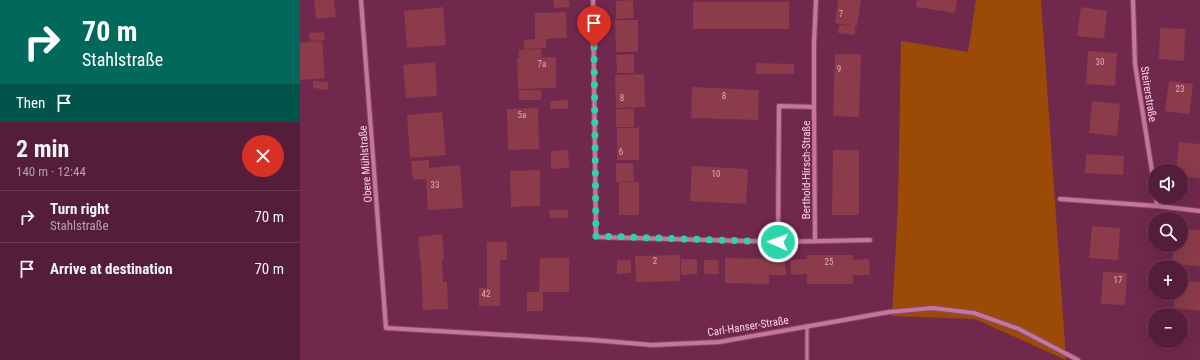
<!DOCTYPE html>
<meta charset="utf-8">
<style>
:root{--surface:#541e3a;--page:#5a2742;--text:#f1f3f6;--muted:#b5a2af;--line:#6a3c54}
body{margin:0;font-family:"Roboto Condensed",sans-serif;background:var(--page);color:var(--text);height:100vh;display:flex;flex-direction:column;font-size:15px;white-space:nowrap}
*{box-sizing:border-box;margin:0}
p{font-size:13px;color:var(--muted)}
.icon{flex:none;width:22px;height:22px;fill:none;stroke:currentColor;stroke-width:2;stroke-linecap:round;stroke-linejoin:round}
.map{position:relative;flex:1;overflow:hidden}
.details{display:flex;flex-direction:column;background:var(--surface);width:300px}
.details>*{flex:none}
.banner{background:#00695c;color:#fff;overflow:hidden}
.controls{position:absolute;left:848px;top:164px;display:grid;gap:8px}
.controls a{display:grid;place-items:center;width:40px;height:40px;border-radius:50%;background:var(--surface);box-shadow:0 4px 16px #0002,0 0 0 1px var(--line);font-size:20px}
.pin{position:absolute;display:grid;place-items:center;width:34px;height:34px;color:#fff;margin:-41px -17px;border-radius:50% 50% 50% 0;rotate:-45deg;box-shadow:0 0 4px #0007}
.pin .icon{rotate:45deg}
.me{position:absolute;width:44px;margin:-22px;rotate:272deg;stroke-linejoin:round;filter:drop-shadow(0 0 3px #0008)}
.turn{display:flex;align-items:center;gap:14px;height:84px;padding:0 16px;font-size:18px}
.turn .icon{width:52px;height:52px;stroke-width:2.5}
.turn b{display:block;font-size:28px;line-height:34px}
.then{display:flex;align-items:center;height:38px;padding:0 16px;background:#0003;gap:8px;font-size:15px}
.round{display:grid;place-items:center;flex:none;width:42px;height:42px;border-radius:21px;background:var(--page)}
.head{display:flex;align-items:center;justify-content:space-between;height:68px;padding:0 16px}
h1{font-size:24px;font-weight:700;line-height:30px}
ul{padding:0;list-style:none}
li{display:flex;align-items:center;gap:12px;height:52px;padding:0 16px;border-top:1px solid var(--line)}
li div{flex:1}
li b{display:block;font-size:15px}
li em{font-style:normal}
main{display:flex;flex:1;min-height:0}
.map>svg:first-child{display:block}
.green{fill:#9c4b07}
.building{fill:#8b3b49}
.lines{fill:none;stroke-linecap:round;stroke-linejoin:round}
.service-casing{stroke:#88496b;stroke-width:5}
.minor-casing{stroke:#88496b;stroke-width:6}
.service{stroke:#c6769b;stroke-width:3}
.minor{stroke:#c6769b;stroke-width:4}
.route{stroke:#2bd5ac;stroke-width:7;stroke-dasharray:0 12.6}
.labels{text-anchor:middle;stroke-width:4;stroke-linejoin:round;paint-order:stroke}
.number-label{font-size:9px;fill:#e0abbc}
.street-label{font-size:11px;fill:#fcd0e3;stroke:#70284d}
</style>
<main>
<section class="details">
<div class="banner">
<div class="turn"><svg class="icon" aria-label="right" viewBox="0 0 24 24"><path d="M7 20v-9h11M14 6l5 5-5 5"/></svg><div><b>70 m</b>Stahlstraße</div></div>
<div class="then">Then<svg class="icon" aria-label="arrive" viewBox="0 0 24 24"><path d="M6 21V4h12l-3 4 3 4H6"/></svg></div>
</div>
<div class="head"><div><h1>2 min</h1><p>140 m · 12:44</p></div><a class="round" style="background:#d93025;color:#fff"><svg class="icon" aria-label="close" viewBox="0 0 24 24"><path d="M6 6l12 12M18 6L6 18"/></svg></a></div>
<ul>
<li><svg class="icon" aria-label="right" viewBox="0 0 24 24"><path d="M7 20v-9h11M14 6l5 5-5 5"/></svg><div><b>Turn right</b><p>Stahlstraße</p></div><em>70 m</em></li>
<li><svg class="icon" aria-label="arrive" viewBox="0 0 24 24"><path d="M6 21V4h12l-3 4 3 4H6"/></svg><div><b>Arrive at destination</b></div><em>70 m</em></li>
</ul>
</section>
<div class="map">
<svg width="900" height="360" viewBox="0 0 900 360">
<rect width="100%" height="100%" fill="#70284d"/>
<path class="green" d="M676 0H741L766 360 675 319 592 316 598 206 601 41 668 52Z"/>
<g class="building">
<path d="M14 0H34L36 17 16 19Z"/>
<path d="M253 0H269L270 7 254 8Z"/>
<path d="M333 0 334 18 316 19V1Z"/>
<path d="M538 0H561L557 26H555V35L538 33 539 25 552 26 535 23Z"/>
<path d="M617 0H657L655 13 616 7Z"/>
<rect x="393" y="2" width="96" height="27"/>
<path d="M143 7 146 45 107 48 104 11Z"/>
<path d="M781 7 807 11 804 39 777 36Z"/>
<path d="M266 12 267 38 246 39V48L224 49V40L235 39V13Z"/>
<path d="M315 20H338V52H316Z"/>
<path d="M860 28 885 29 884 61 859 59Z"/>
<path d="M24 32 25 40 10 41 9 33Z"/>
<path d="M22 41 25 78 0 80V43Z"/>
<path d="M241 49 242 57 221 58 256 57V88L218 89 217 58H219V50Z"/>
<path d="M788 51 817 53 815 86 786 84Z"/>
<path d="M334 54V73H317L316 55Z"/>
<path d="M535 54H561L559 117 533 116Z"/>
<path d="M135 62 137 96 106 98 103 65Z"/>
<path d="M456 63 494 64V74H456Z"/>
<path d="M344 74 345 107 316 108 315 75Z"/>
<path d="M13 81 28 82V90L13 88Z"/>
<path d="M869 81 893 84 889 114 865 111Z"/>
<path d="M392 87 459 90 458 120 391 118Z"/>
<path d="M219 90H242L241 100H219Z"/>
<path d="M268 100V109H250V101Z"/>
<path d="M792 101 820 104 817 136 789 133Z"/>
<path d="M238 108 239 149 208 150 207 109Z"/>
<rect x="316" y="109" width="18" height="18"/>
<path d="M142 112 146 155 110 158 107 115Z"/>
<rect x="317" y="128" width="22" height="32"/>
<path d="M879 142 900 144V178L881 176V171H876Z"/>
<path d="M268 150 269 168 251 169V151Z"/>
<path d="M533 150H559V215H532Z"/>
<path d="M786 154 824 156 823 175 785 173Z"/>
<path d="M129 160V168L160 165 163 208 128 210 126 179 113 180 111 161Z"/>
<path d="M316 163H333L334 181 316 182Z"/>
<path d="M392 166 448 169 446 204 390 201Z"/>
<path d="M240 170V206L211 207 210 171Z"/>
<rect x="319" y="182" width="20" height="33"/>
<path d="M249 210H268V218H250Z"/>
<path d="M792 226 820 228 818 260 789 258Z"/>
<path d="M881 229 900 230V266L872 264 874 245H881Z"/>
<path d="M142 234 144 259H142L143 282H147L148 309 123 310 121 261H120L118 237Z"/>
<path d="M187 242H207V260H200V306H179V288H187Z"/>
<path d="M380 255V281L336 282 335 256Z"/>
<path d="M507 255H553V260L569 259 570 275H553V284H507V274L491 275 490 260 507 259Z"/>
<path d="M240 258H269V292H243V311H227V292H239Z"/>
<path d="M425 258 485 259 486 275H469V268V284L425 283Z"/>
<path d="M381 259H397V274L381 275Z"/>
<path d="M317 260H331V273L317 274Z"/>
<path d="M404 260H418L419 274H404Z"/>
<path d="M803 272 827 273 825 305 801 304Z"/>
<path d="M881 280 900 282V311L874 308 875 293H881Z"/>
</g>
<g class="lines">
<g class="service-casing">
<path id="service" d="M507 326V360"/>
</g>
<g class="minor-casing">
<g id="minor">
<path d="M61 0 86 328 293 340 352 345 419 342 589 312 633 308 674 313 719 329 778 360"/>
<path d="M293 0 296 237 478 242 570 240"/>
<path d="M833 0 835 64 855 190"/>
<path d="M514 107 515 241"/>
<path d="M856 197 857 206"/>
<path d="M760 199 857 206 900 211"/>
<path d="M478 242 479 106 514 107V44L516 0"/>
</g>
</g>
<use href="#service" class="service"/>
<use href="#minor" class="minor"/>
</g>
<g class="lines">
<path class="route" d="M294 47 296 236 478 242"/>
</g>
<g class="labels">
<g class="number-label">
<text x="541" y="17">7</text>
<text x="800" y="65">30</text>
<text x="242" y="67">7a</text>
<text x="539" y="72">9</text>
<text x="880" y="92">23</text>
<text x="424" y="99">8</text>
<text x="322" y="101">8</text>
<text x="222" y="118">5a</text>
<text x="321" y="155">6</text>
<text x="416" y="177">10</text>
<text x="135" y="188">33</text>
<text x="355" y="264">2</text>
<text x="529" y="265">25</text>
<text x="818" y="283">17</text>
<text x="186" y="297">42</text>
</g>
<g class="street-label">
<text transform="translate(849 94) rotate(81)" y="4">Steirerstraße</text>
<text transform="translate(65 164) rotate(-94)" y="4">Obere Mühlstraße</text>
<text transform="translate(506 170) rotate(-90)" y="4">Berthold-Hirsch-Straße</text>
<text transform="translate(448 326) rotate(-9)" y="4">Carl-Hanser-Straße</text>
</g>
</g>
</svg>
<div class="controls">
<a><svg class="icon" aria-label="sound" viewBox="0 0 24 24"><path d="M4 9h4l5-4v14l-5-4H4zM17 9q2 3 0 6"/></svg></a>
<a><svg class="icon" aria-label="search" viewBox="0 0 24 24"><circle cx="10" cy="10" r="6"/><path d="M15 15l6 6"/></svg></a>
<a>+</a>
<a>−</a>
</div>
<div class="pin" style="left:294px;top:47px;background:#d93025"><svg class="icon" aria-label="arrive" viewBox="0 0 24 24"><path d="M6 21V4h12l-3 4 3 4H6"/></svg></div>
<svg class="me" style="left:478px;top:242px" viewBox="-20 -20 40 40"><circle r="17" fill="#2bd5ac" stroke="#fff" stroke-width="3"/><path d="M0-11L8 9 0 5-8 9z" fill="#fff"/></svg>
</div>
</main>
